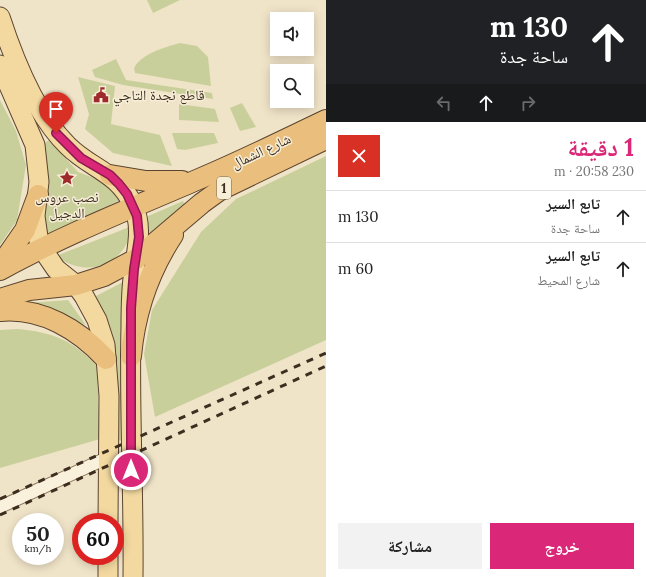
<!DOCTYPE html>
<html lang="ar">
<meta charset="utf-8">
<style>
:root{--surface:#fff;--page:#f2f2f2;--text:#222;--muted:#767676;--line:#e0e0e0;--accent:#db2777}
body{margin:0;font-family:Lora,"Noto Naskh Arabic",serif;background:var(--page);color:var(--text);direction:rtl;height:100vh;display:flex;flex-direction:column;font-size:15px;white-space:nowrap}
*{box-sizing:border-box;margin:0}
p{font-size:13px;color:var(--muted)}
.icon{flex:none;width:22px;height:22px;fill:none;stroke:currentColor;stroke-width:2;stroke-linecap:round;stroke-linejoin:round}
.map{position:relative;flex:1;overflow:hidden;direction:ltr}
.drawer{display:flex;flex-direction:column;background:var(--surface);width:320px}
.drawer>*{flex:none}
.top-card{background:#202124;color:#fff;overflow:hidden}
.buttons{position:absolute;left:270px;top:12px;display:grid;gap:8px}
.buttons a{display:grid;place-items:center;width:44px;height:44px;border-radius:0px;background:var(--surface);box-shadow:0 2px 10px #0003;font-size:20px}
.speed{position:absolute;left:12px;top:513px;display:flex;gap:8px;font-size:20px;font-weight:700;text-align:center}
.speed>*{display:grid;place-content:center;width:52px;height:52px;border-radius:50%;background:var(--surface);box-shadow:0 2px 10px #0003;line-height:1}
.speed small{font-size:10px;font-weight:400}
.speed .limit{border:6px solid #d22;background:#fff;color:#111}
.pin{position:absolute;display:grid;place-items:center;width:34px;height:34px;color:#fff;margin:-41px -17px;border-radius:50% 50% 50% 0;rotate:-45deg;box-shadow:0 0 4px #0007}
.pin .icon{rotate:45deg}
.me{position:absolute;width:44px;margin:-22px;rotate:0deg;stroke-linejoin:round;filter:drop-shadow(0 0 3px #0008)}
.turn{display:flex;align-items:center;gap:14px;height:84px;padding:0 12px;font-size:18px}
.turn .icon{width:52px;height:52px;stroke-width:2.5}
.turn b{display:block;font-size:28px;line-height:34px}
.lanes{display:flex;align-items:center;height:38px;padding:0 12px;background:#0003;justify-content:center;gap:20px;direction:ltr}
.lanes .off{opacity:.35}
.round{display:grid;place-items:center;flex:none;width:42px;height:42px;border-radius:0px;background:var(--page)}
.headline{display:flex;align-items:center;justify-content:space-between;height:68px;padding:0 12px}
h1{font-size:24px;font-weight:700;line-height:30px;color:var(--accent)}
.action{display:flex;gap:8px;margin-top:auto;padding:8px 12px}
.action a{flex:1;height:46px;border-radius:0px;background:var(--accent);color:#fff;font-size:16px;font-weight:700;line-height:46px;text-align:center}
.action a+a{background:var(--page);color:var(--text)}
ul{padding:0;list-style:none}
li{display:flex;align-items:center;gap:12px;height:52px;padding:0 12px;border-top:1px solid var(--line)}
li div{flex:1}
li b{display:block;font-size:15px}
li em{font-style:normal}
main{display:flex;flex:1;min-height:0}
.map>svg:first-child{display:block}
.green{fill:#c9cf9b}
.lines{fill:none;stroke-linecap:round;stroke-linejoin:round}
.minor-casing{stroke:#8d765c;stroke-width:14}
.primary-casing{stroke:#5b4430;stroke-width:21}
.trunk-casing{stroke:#5b4430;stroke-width:22}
.minor{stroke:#faf1dc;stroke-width:12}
.primary{stroke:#f3d9a0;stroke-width:19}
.trunk{stroke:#eabe7c;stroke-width:20}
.rail{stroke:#3d2e20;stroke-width:3;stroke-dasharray:7 7;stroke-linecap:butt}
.route-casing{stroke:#8e194d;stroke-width:10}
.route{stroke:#db2777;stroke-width:7}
.labels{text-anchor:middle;stroke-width:3;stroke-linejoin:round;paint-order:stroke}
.shield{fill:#f7eed8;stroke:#756857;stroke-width:1}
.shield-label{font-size:13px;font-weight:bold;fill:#3d2e20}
.poi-label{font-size:14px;fill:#3d2e20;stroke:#f7eed8;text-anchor:start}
.street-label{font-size:14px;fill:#3d2e20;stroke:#f7eed8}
</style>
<main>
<section class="drawer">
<div class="top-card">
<div class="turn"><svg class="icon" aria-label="ahead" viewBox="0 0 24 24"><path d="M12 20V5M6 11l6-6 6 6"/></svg><div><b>130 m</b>ساحة جدة</div></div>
<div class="lanes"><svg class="icon off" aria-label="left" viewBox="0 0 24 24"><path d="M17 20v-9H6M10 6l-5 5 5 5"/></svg><svg class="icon" aria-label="ahead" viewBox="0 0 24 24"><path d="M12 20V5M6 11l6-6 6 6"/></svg><svg class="icon off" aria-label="right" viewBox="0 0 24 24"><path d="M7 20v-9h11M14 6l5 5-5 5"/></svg></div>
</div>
<div class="headline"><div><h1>1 دقيقة</h1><p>230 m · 20:58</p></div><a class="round" style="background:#d93025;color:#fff"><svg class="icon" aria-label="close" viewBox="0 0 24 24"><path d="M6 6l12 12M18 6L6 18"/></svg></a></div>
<ul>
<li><svg class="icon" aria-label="ahead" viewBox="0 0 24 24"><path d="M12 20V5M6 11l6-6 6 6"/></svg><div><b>تابع السير</b><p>ساحة جدة</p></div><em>130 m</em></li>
<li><svg class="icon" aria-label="ahead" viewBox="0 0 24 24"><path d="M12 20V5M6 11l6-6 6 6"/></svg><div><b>تابع السير</b><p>شارع المحيط</p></div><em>60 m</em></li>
</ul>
<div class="action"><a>خروج</a><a>مشاركة</a></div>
</section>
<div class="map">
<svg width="326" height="577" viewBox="0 0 326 577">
<rect width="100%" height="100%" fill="#f0e4c8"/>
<g class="green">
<path d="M147 0H180L153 13Z"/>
<path d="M180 43 197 46 208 57 211 86 135 73 134 68C141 54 165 47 180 43Z"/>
<path d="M116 59 126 80 212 93 213 99 123 85 95 77 92 70Z"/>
<path d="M78 77 115 86 111 124 160 135 172 166 113 153 85 129 89 114Z"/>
<path d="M0 100 16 131 26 165 17 220 0 245Z"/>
<path d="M242 103 256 127 240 131 230 108Z"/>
<path d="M179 104 215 109 219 122 179 120Z"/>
<path d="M172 133H214L218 143 185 150 177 149Z"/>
<path d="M49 140 78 172 110 184 124 198 44 237C41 219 46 201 47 183 48 170 45 158 42 145Z"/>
<path d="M326 156V340L155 417 144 354 152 310 201 232 236 199Z"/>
<path d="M183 201 185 205 148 234 146 217Z"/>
<path d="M132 226C127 265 87 280 56 256Z"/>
<path d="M127 280 124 440 116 441 111 336 96 296Z"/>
<path d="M68 300 86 325 29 303Z"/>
<path d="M17 329C53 332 72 340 97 366L100 439 0 468V330Z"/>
</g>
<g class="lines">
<g class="minor-casing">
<path id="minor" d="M0 507 109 457"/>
</g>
<g class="primary-casing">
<g id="primary">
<path d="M0 17C14 60 35 114 68 146 91 169 118 172 133 205 143 227 137 247 134 271 131 289 131 307 131 326 129 409 134 493 133 577"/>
<path d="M0 65 35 145 39 182 35 216 38 237 41 247 56 269 76 285 84 296 97 320 105 345 109 396 108 522"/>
<path d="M108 577V556"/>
</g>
</g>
<g class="trunk-casing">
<g id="trunk">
<path d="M110 175 146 181H182"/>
<path d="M0 266 25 230 38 195"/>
<path d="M0 270C64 235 132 208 199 179 242 161 284 140 326 120"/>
<path d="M0 299 29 290 76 285 104 276 136 259 202 203 220 190 326 139"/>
<path d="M0 311C42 307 79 330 106 359"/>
<path d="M131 356C135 312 148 273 173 235"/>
</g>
</g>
<use href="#minor" class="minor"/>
<use href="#primary" class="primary"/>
<use href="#trunk" class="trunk"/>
<g class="rail">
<path d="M0 499 326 353"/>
<path d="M0 515 326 366"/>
</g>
</g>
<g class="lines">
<g class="route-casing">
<path id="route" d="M56 133 81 158 110 175 119 184 127 194 137 216 139 237 134 269 131 308V470"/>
</g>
<use href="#route" class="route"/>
</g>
<defs>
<g id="civic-bare" transform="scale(1.2)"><path d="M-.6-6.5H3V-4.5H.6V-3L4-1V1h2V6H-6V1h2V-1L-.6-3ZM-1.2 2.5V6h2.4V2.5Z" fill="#9e2a2b" stroke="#f7eed8" stroke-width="2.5" paint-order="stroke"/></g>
<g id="sight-bare" transform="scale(1.2)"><path d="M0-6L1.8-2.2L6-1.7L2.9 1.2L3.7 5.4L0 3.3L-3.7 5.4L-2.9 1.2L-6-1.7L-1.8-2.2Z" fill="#9e2a2b" stroke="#f7eed8" stroke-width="2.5" paint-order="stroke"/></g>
</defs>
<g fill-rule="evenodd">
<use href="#civic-bare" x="101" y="95"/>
<use href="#sight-bare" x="67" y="178"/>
</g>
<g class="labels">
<rect class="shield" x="217" y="177" width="14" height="22" rx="3"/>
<g class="shield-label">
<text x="224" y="193">1</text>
</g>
<g class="poi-label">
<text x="113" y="100">قاطع نجدة التاجي</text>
<text x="67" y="202" text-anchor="middle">نصب عروس<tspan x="67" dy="16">الدجيل</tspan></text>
</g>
<g class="street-label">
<text transform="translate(261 151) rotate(-25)" y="5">شارع الشمال</text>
</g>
</g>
</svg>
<div class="buttons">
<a><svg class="icon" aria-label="sound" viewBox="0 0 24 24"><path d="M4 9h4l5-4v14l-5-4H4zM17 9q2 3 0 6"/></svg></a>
<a><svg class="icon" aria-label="search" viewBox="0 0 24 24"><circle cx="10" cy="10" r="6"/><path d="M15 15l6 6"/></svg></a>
</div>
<div class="speed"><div>50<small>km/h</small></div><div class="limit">60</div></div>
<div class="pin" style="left:56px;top:133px;background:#d93025"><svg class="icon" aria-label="arrive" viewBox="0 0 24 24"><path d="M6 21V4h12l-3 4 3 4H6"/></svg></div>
<svg class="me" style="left:131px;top:470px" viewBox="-20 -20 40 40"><circle r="17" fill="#db2777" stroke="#fff" stroke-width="3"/><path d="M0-11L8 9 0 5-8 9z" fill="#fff"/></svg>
</div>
</main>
